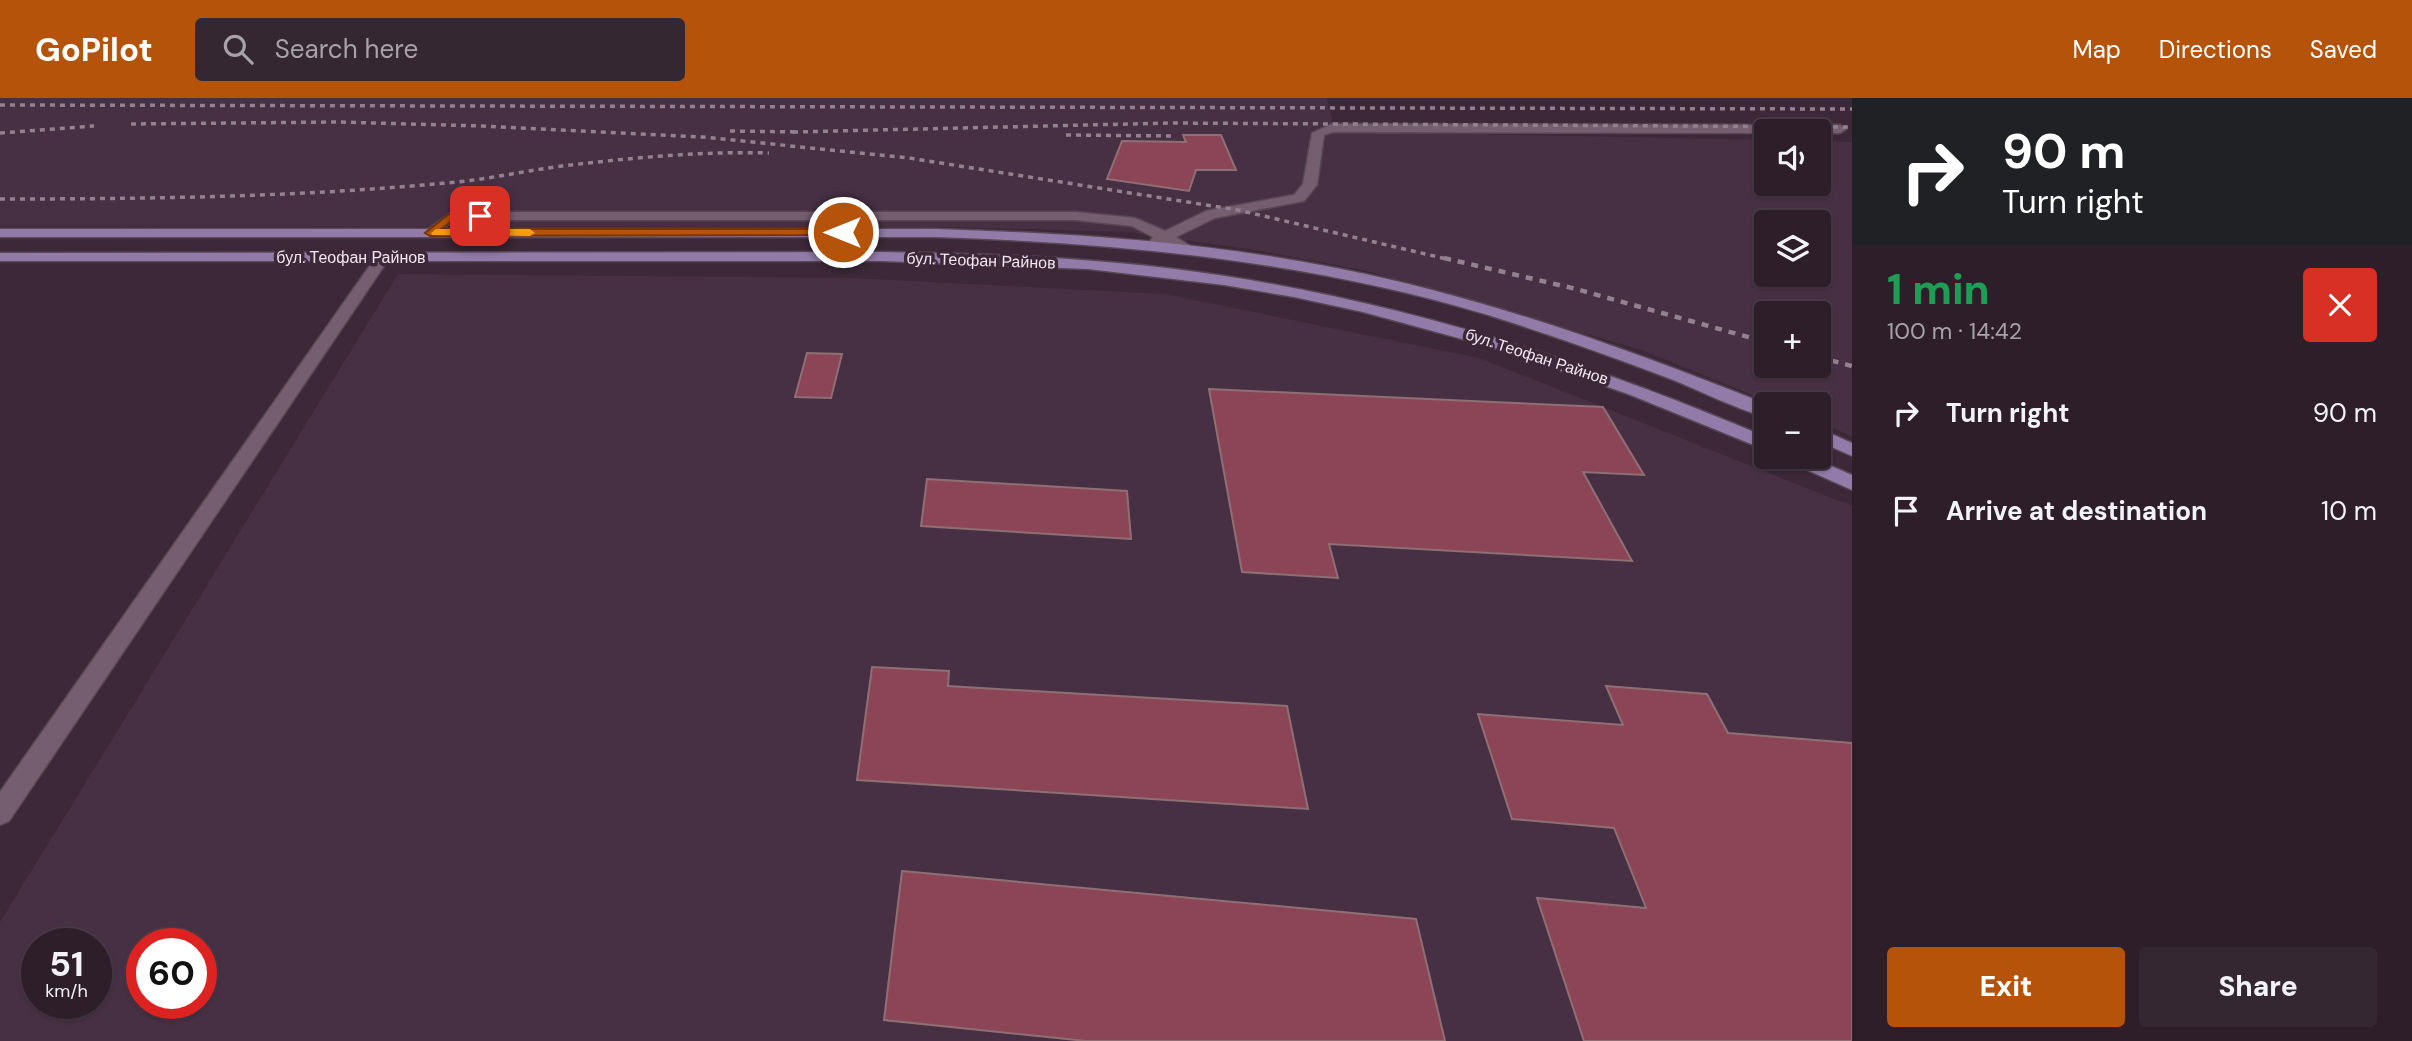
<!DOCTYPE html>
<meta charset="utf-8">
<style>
:root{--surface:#2d1e2a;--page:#352732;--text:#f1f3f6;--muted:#a7a2a8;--line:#483c47;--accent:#b45309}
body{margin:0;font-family:"DM Sans",sans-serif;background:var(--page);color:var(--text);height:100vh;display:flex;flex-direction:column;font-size:26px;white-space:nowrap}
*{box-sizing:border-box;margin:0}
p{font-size:23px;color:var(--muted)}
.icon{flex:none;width:38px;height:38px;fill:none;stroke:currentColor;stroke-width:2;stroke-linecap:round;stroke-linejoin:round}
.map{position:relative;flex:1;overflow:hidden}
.sheet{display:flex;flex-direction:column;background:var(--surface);width:560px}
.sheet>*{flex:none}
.top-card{background:#202124;color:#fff;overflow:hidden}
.fabs{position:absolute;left:1754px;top:21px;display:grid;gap:14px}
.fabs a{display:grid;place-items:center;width:77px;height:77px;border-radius:7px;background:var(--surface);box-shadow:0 2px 5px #0004,0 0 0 2px var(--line);font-size:35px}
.speed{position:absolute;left:21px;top:830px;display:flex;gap:14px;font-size:35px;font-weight:700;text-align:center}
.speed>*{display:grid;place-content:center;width:91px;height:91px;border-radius:50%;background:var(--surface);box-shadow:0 2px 5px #0004,0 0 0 2px var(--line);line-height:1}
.speed small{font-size:18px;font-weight:400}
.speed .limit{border:10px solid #d22;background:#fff;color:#111}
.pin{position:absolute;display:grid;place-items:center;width:60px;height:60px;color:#fff;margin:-30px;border-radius:14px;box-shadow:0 4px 10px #0006}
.me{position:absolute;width:77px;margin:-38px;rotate:270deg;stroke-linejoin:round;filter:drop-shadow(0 0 5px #0008)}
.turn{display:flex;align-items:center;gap:24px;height:147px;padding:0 35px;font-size:32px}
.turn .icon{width:91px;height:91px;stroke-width:2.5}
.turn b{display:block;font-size:49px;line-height:60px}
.round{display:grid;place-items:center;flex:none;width:74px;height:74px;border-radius:7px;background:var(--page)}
.head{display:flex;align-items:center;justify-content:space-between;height:119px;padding:0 35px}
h1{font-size:42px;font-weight:800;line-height:52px;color:#1e9e55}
.primary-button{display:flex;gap:14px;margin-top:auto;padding:14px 35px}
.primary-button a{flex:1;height:80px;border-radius:7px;background:var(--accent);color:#fff;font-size:28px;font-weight:800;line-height:80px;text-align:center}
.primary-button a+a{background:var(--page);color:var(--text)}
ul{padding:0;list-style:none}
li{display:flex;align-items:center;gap:21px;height:98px;padding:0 35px}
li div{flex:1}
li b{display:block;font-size:26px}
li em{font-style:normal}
header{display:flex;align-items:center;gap:42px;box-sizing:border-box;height:98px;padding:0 35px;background:var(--accent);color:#fff}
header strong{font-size:33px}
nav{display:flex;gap:38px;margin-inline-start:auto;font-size:24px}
.search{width:490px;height:63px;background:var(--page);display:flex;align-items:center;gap:18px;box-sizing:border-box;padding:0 24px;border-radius:7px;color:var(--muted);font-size:26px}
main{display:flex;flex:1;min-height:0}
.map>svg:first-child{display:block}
.built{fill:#483044;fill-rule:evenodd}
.building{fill:#8b4556;stroke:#8e6f74;stroke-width:2}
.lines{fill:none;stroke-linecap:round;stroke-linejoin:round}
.minor-casing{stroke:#584755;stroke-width:3}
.major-casing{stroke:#584755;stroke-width:3}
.minor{fill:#755e70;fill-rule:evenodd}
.major{fill:#927ba9;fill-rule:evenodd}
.rail-far1{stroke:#92818f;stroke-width:3.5;stroke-dasharray:5 5;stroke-linecap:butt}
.rail{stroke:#92818f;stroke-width:4.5;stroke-dasharray:7 7;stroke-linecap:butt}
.route{fill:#b45309;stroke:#753606;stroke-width:2}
.slow{fill:#f59e0b}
.labels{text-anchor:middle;stroke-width:7;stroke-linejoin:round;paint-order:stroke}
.far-street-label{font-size:16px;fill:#f2e4ef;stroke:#3c2838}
</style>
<header>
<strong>GoPilot</strong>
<div class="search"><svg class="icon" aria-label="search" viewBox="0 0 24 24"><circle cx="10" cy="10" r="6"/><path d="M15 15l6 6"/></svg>Search here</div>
<nav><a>Map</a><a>Directions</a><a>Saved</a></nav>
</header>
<main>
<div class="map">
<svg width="1852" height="943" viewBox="0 0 1852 943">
<rect width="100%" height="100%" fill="#3c2838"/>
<g class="built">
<path d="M0 0H1327L1335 33 1766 42V86H1818V43L1852 44V338L1818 324V306H1775L1642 252 1363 172 1262 153 1128 134 953 129 0 128ZM1766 124H1818V177H1766ZM1766 215H1818V268H1766Z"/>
<path d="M398 176 852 180 1165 196 1479 260 1852 408V943H0V824ZM37 845H96V905H37ZM142 845H201V905H142Z"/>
</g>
<g class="building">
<path d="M1183 37H1221L1236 72H1196L1189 93 1107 81 1122 43 1186 44Z"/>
<path d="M807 255 842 256 831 300 795 299Z"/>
<path d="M1209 291 1603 309 1644 377 1583 374 1632 463 1329 446 1338 480 1242 474Z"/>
<path d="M927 381 1127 393 1131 441 921 428Z"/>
<path d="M872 569 949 573 948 588 1287 608 1308 711 857 682Z"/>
<path d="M1606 588 1707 596 1728 635 1852 645V943H1584L1537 800 1646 810 1614 730 1512 721 1478 616 1623 627Z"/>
<path d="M902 773 1416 821 1445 943H1086L884 922Z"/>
</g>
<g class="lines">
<g class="minor-casing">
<g id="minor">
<path d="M1332 26 1840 27 1846 31 1840 35 1333 34 1324 37 1317 87 1304 103 1215 120 1176 139 1195 151 1193 154H1183L1165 145 1152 146 1150 143 1153 139 1132 128 1075 122H455L430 139 423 135 452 114H1075L1135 120 1165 133 1206 113 1294 97 1303 86 1312 35Z"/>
<path d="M383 155 390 159 9 723 0 727V694L378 156Z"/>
</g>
</g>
<g class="major-casing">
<g id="major">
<path d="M0 131H935C1071 135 1208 144 1341 171 1487 200 1628 251 1766 306V319C1732 310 1700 292 1668 280 1608 257 1548 236 1488 217 1308 163 1122 145 935 139H0Z"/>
<path d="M882 154C997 156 1111 160 1225 178 1412 207 1592 265 1766 339V352L1628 296 1495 250 1363 214 1294 199 1224 187 1088 171 882 163H0V155Z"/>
<path d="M1818 330 1852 345V358L1818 343Z"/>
<path d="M1785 359H1810L1852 377V392L1787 363Z"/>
</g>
</g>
<use href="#minor" class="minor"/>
<use href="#major" class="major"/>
<g class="rail-far1">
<path d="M0 7 1852 11"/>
<path d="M131 26 338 24 482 28 703 39 909 60 1238 112 1451 162"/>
<path d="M730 33 800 34"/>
<path d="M793 34 1171 25 1852 29"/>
<path d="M0 35 94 28"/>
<path d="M1066 37 1176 38"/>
<path d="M0 101C149 101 297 99 446 85 485 82 523 73 562 68 630 60 701 53 769 55"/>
</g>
<g class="rail">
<path d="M1444 160 1576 191 1766 244"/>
<path d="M1818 259 1852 268"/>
</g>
</g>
<path class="route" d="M480 115 483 116V120L455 121 441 131H843L849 134 843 137 430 138 425 135 449 116Z"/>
<path class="slow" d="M436 131H530L535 135 530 138 432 137 431 135Z"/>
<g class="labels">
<g class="far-street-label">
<text x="351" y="165">бул. Теофан Райнов</text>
<text transform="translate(981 162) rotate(2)" y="6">бул. Теофан Райнов</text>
<text transform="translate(1537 258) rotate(18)" y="6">бул. Теофан Райнов</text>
</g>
</g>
</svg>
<div class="fabs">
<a><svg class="icon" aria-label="sound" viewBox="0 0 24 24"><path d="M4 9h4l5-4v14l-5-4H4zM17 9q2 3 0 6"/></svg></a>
<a><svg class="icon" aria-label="layers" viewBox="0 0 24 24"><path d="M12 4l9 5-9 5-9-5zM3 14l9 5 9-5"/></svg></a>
<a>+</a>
<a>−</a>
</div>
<div class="speed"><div>51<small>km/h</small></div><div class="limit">60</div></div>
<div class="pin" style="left:480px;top:118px;background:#d93025"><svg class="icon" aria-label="arrive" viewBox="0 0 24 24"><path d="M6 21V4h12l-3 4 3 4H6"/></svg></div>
<svg class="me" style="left:843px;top:134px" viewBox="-20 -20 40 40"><circle r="17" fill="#b45309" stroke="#fff" stroke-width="3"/><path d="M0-11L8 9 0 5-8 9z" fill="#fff"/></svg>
</div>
<section class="sheet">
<div class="top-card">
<div class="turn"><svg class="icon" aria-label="right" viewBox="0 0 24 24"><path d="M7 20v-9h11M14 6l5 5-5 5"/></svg><div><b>90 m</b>Turn right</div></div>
</div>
<div class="head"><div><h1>1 min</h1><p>100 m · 14:42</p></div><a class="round" style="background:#d93025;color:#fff"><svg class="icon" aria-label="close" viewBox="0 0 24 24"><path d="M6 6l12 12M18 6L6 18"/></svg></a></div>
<ul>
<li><svg class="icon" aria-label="right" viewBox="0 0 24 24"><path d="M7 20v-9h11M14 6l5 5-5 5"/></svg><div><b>Turn right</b></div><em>90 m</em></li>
<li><svg class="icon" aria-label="arrive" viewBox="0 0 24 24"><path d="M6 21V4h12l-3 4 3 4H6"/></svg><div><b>Arrive at destination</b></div><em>10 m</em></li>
</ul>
<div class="primary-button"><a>Exit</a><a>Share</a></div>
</section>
</main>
